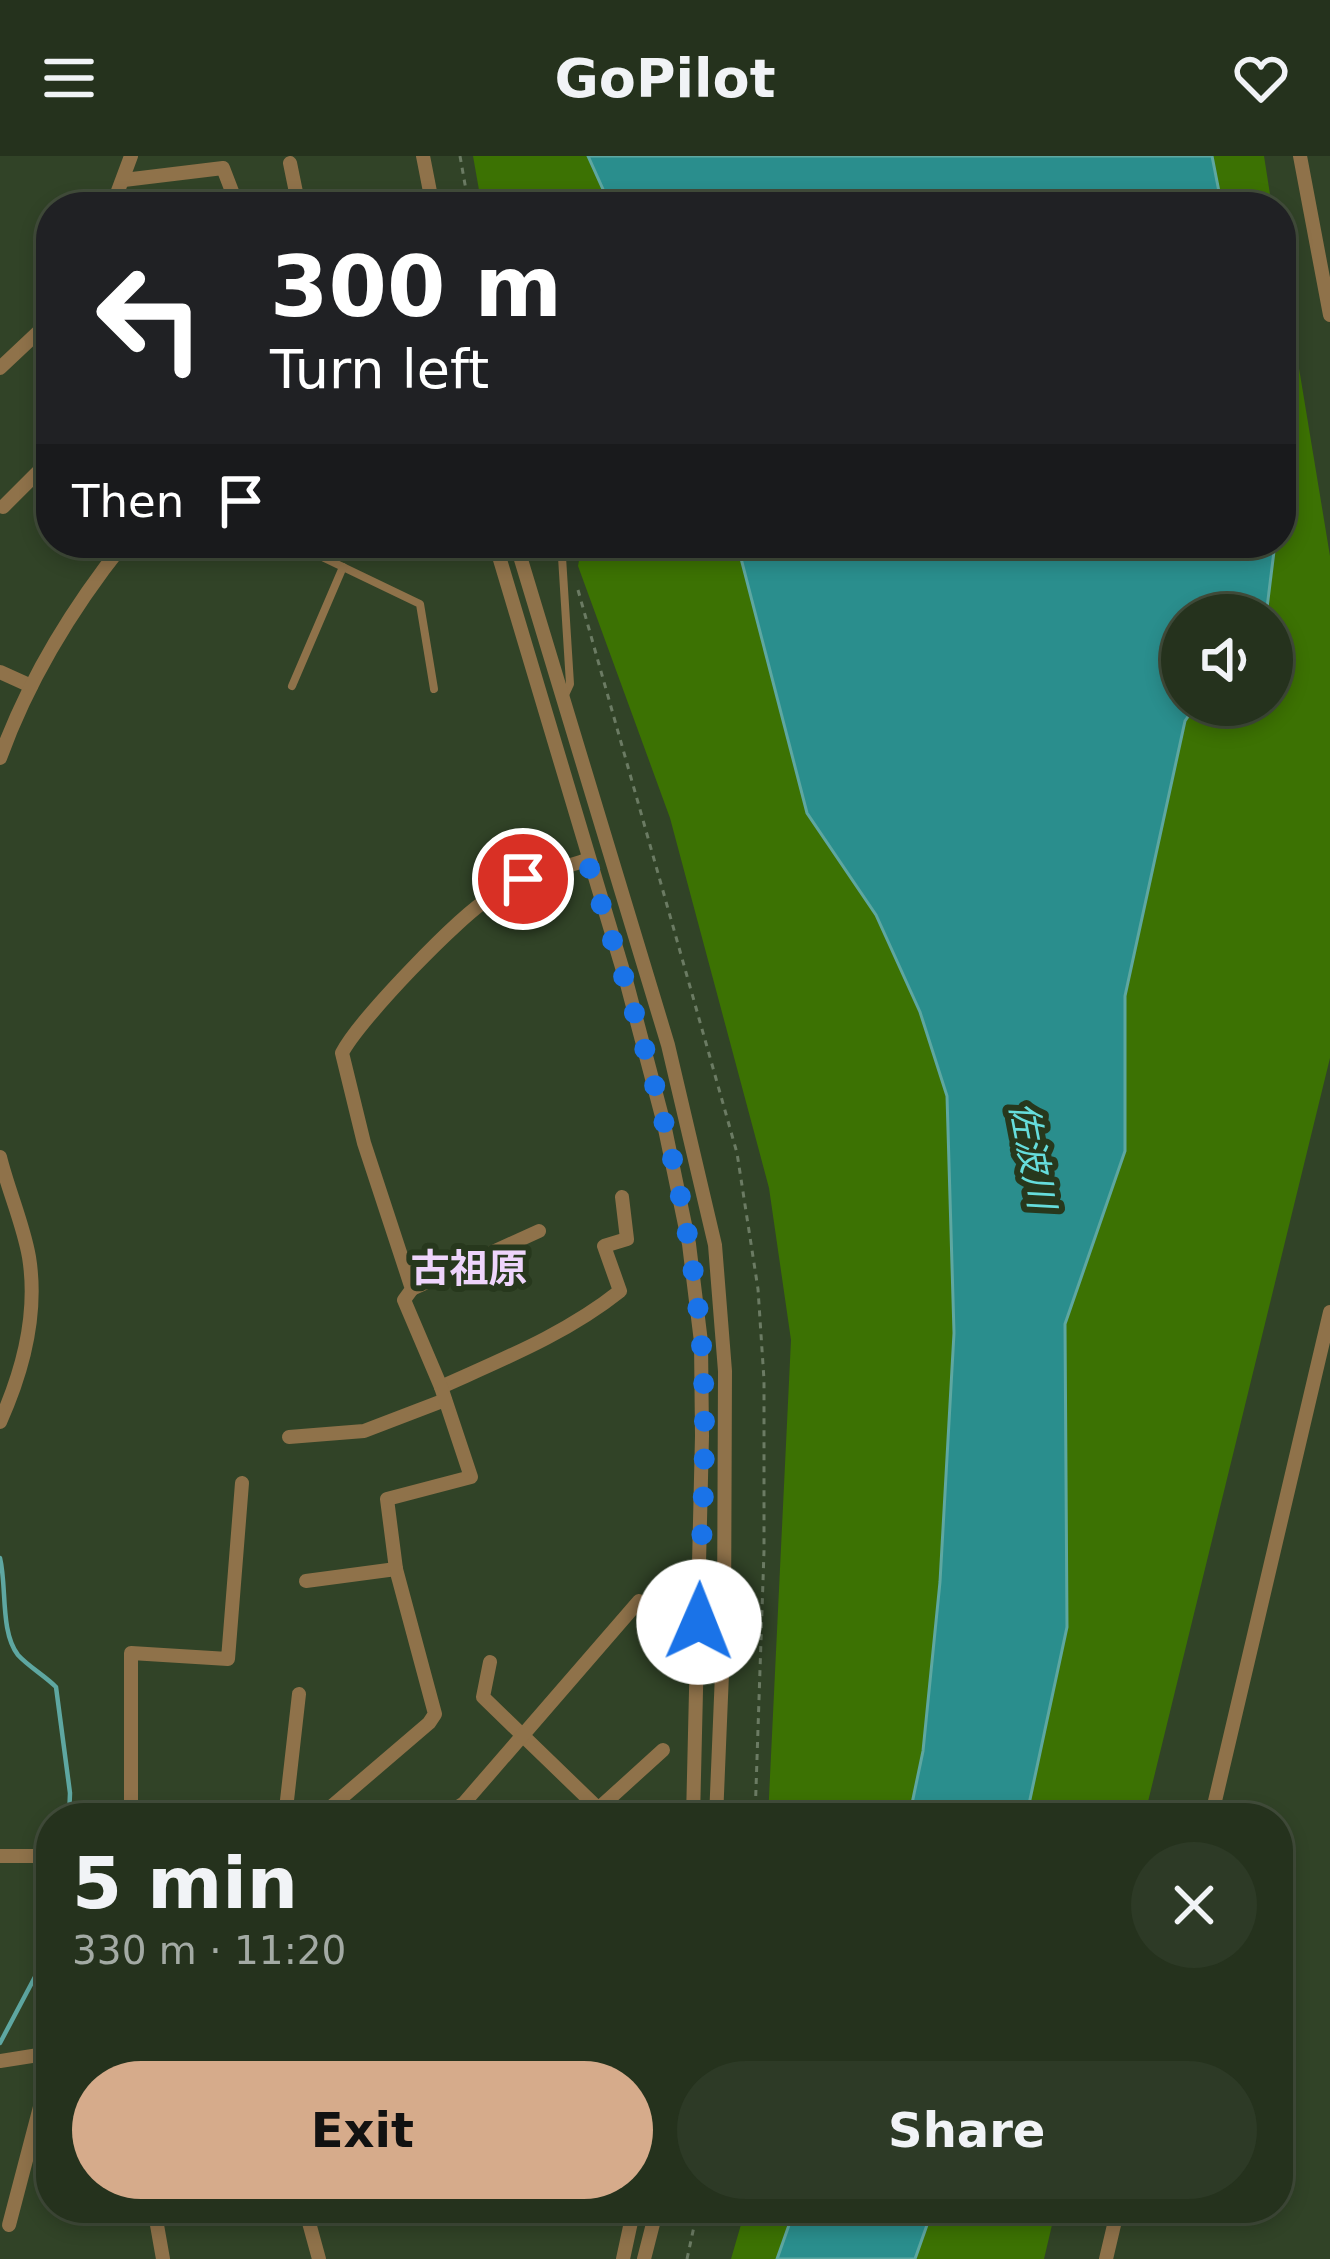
<!DOCTYPE html>
<meta charset="utf-8">
<style>
:root{--surface:#25321d;--page:#2d3a26;--text:#f1f3f6;--muted:#a3aaa4;--line:#424d3b;--accent:#d6ab8b}
body{margin:0;font-family:"DejaVu Sans","Noto Sans JP",sans-serif;background:var(--page);color:var(--text);height:100vh;display:flex;flex-direction:column;font-size:45px;white-space:nowrap}
*{box-sizing:border-box;margin:0}
p{font-size:39px;color:var(--muted)}
.icon{flex:none;width:66px;height:66px;fill:none;stroke:currentColor;stroke-width:2;stroke-linecap:round;stroke-linejoin:round}
.map{position:relative;flex:1;overflow:hidden}
.side{position:absolute;left:36px;top:1647px;width:1257px;height:420px;display:flex;flex-direction:column;background:var(--surface);border-radius:48px;box-shadow:0 6px 18px #0003,0 0 0 3px var(--line)}
.side>*{flex:none}
.guide{position:absolute;left:36px;top:36px;width:1260px;height:366px;border-radius:48px;box-shadow:0 6px 18px #0003,0 0 0 3px var(--line);background:#202124;color:#fff;overflow:hidden}
.tools{position:absolute;left:1161px;top:438px;display:grid;gap:24px}
.tools a{display:grid;place-items:center;width:132px;height:132px;border-radius:50%;background:var(--surface);box-shadow:0 6px 18px #0003,0 0 0 3px var(--line);font-size:60px}
.pin{position:absolute;display:grid;place-items:center;width:102px;height:102px;color:#fff;margin:-51px;border:6px solid #fff;border-radius:50%;box-shadow:0 3px 12px #0007}
.me{position:absolute;width:132px;margin:-66px;rotate:1deg;stroke-linejoin:round;filter:drop-shadow(0 0 9px #0008)}
.turn{display:flex;align-items:center;gap:42px;height:252px;padding:0 36px;font-size:54px}
.turn .icon{width:156px;height:156px;stroke-width:2.5}
.turn b{display:block;font-size:84px;line-height:102px}
.then{display:flex;align-items:center;height:114px;padding:0 36px;background:#0003;gap:24px;font-size:45px}
.round{display:grid;place-items:center;flex:none;width:126px;height:126px;border-radius:63px;background:var(--page)}
.head{display:flex;align-items:center;justify-content:space-between;height:204px;padding:0 36px}
h1{font-size:72px;font-weight:700;line-height:90px}
.action{display:flex;gap:24px;margin-top:auto;padding:24px 36px}
.action a{flex:1;height:138px;border-radius:72px;background:var(--accent);color:#111;font-size:48px;font-weight:700;line-height:138px;text-align:center}
.action a+a{background:var(--page);color:var(--text)}
header{display:flex;justify-content:space-between;align-items:center;height:156px;padding:0 36px;background:var(--surface);font-size:54px;font-weight:700}
.map>svg:first-child{display:block}
.green{fill:#3c7203}
.water{fill:#2a8e8d;stroke:#5ea7a1;stroke-width:3}
.lines{fill:none;stroke-linecap:round;stroke-linejoin:round}
.stream{stroke:#5ea7a1;stroke-width:4.5}
.path{stroke:#6b7b63;stroke-width:3;stroke-dasharray:6 6;stroke-linecap:butt}
.service{stroke:#8f724a;stroke-width:8}
.minor{stroke:#8f724a;stroke-width:14}
.route{stroke:#1a73e8;stroke-width:21;stroke-dasharray:0 37.8}
.labels{text-anchor:middle;stroke-width:12;stroke-linejoin:round;paint-order:stroke}
.water-label{font-size:36px;font-style:italic;fill:#66dddc;stroke:#27381d}
.quarter-label{font-size:39px;font-weight:bold;fill:#eed4fb;stroke:#27381d}
</style>
<header><svg class="icon" aria-label="menu" viewBox="0 0 24 24"><path d="M4 6h16M4 12h16M4 18h16"/></svg>GoPilot<svg class="icon" aria-label="heart" viewBox="0 0 24 24"><path d="M12 20l-8-8c-3-5 5-10 8-4 3-6 11-1 8 4z"/></svg></header>
<div class="map">
<svg width="1330" height="2103" viewBox="0 0 1330 2103">
<rect width="100%" height="100%" fill="#314327"/>
<g class="green">
<path d="M473 0H588L611 51H482Z"/>
<path d="M1212 0H1264L1272 51H1222Z"/>
<path d="M1281 103 1330 400V902L1144 1662H1026L1067 1471 1065 1168 1125 996V840L1185 565 1196 549H1272V459H1262L1267 452 1275 387H1281Z"/>
<path d="M582 387H737L807 657 876 759 920 856 947 940 954 1177 940 1426 923 1595 909 1662H768L791 1184 769 1032 670 662 578 410Z"/>
<path d="M710 2052H795L777 2103H731L742 2065Z"/>
<path d="M933 2052H1056L1044 2103H915Z"/>
</g>
<g class="water">
<path d="M588 0H1212L1222 51H611Z"/>
<path d="M737 387H1275L1267 452 1262 459H1182V549H1196L1185 565 1125 840V995L1065 1168 1067 1471 1026 1662H909L923 1595 940 1426 954 1177 947 940 920 856 876 759 807 657Z"/>
<path d="M795 2052H933L915 2103H777Z"/>
</g>
<g class="lines">
<g class="stream">
<path d="M0 1402C7 1431 0 1476 18 1499 29 1511 44 1519 56 1531L70 1637 69 1662"/>
<path d="M0 1887 36 1819 51 1776"/>
</g>
<g class="path">
<path d="M460 0 469 51"/>
<path d="M578 434 737 997 758 1133 764 1224V1395L755 1662"/>
<path d="M687 2103 698 2052"/>
</g>
<g class="service">
<path d="M293 387 420 448 434 533"/>
<path d="M323 401 329 387"/>
<path d="M562 401 570 528 564 541"/>
<path d="M292 530 343 411"/>
</g>
<g class="minor">
<path d="M423 0 433 51"/>
<path d="M1300 0 1330 159"/>
<path d="M290 7 299 51"/>
<path d="M124 24 223 12 238 51"/>
<path d="M112 51 131 0"/>
<path d="M0 212 51 164"/>
<path d="M3 351 51 303"/>
<path d="M495 387 627 828 664 968 689 1088 701 1186 702 1280 693 1662"/>
<path d="M516 387 668 889 715 1089 725 1215 724 1469 716 1662"/>
<path d="M0 516 31 530"/>
<path d="M0 602C28 525 73 451 124 387"/>
<path d="M0 1001C8 1034 23 1067 29 1101 38 1157 23 1215 0 1266"/>
<path d="M412 1133 539 1075"/>
<path d="M441 1231C503 1203 566 1178 620 1135L604 1090 627 1083 622 1041"/>
<path d="M289 1281 364 1275 445 1244"/>
<path d="M306 1425 396 1413"/>
<path d="M490 1506 483 1541 608 1662"/>
<path d="M598 1653 663 1594"/>
<path d="M131 1662V1497L228 1503 242 1327"/>
<path d="M285 1662 299 1538"/>
<path d="M318 1662 429 1567 435 1558 396 1413 387 1343 471 1321 441 1231 404 1144 412 1133 364 987 342 897C359 864 459 760 491 741 522 723 554 714 587 704"/>
<path d="M441 1662 464 1647 639 1445"/>
<path d="M1211 1662 1330 1156"/>
<path d="M0 1700H51"/>
<path d="M0 1905 51 1897"/>
<path d="M154 2052 163 2103"/>
<path d="M305 2052 319 2103"/>
<path d="M9 2069 51 1909"/>
<path d="M623 2103 634 2052"/>
<path d="M644 2103 657 2052"/>
<path d="M1106 2103 1118 2052"/>
</g>
</g>
<g class="lines">
<path class="route" d="M523 723 587 704C637 860 687 1019 701 1183 709 1277 701 1373 699 1466"/>
</g>
<g class="labels">
<g class="water-label">
<text transform="translate(1033 999) rotate(79)" y="13">佐波川</text>
</g>
<g class="quarter-label">
<text x="469" y="1126">古祖原</text>
</g>
</g>
</svg>
<div class="tools">
<a><svg class="icon" aria-label="sound" viewBox="0 0 24 24"><path d="M4 9h4l5-4v14l-5-4H4zM17 9q2 3 0 6"/></svg></a>
</div>
<div class="pin" style="left:523px;top:723px;background:#d93025"><svg class="icon" aria-label="arrive" viewBox="0 0 24 24"><path d="M6 21V4h12l-3 4 3 4H6"/></svg></div>
<svg class="me" style="left:699px;top:1466px" viewBox="-20 -20 40 40"><circle r="19" fill="#fff"/><path d="M0-13L10 11 0 6-10 11z" fill="#1a73e8"/></svg>
<div class="guide">
<div class="turn"><svg class="icon" aria-label="left" viewBox="0 0 24 24"><path d="M17 20v-9H6M10 6l-5 5 5 5"/></svg><div><b>300 m</b>Turn left</div></div>
<div class="then">Then<svg class="icon" aria-label="arrive" viewBox="0 0 24 24"><path d="M6 21V4h12l-3 4 3 4H6"/></svg></div>
</div>
<section class="side">
<div class="head"><div><h1>5 min</h1><p>330 m · 11:20</p></div><a class="round"><svg class="icon" aria-label="close" viewBox="0 0 24 24"><path d="M6 6l12 12M18 6L6 18"/></svg></a></div>
<div class="action"><a>Exit</a><a>Share</a></div>
</section>
</div>
